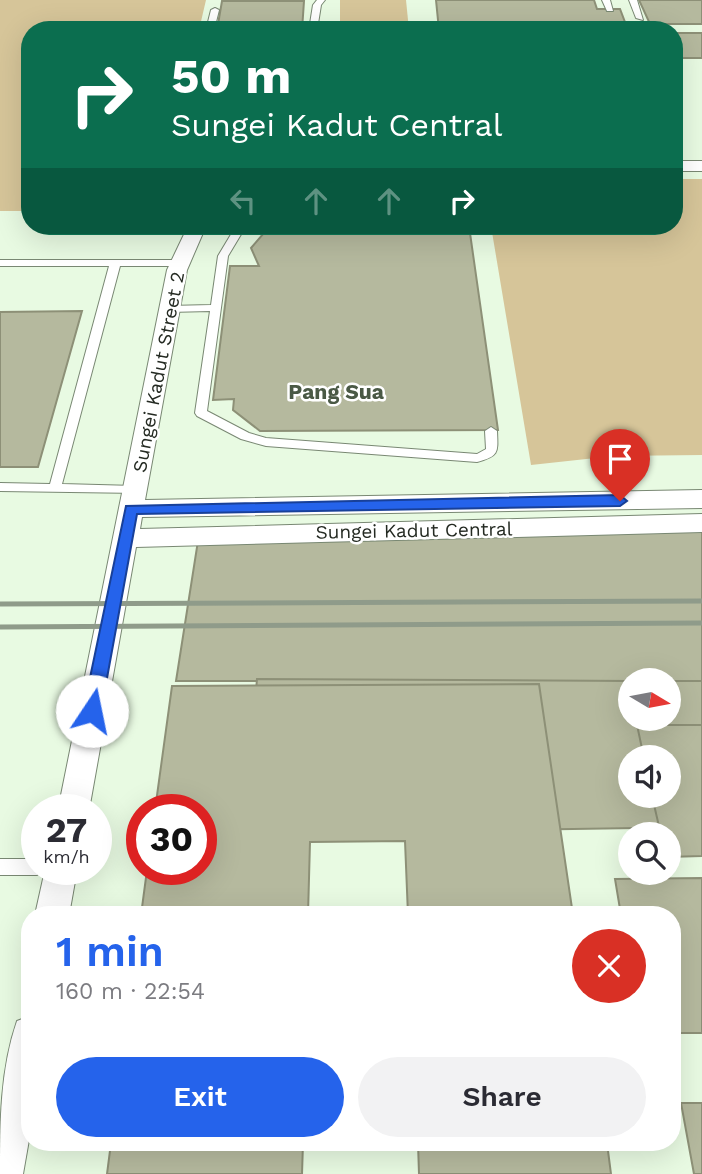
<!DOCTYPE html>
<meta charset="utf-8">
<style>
:root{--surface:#fff;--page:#f2f2f3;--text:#2b2b33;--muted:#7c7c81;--accent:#2563eb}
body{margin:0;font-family:"Work Sans",sans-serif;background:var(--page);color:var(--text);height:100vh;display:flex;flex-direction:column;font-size:26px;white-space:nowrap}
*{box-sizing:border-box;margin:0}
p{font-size:23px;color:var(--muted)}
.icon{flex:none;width:38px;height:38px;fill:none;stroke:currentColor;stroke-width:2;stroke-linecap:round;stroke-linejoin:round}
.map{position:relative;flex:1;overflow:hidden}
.side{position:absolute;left:21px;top:906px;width:660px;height:245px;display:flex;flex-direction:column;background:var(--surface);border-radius:28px;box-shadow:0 7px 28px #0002}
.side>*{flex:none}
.hud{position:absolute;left:21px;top:21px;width:662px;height:214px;border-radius:28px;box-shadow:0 7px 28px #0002;background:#0b6e4f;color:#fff;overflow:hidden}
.needle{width:46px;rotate:100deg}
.fabs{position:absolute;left:618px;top:668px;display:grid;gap:14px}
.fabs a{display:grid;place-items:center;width:63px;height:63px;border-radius:50%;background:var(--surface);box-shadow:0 7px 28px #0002;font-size:35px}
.speed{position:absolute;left:21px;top:794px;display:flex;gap:14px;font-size:35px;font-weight:700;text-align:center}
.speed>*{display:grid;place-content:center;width:91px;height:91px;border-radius:50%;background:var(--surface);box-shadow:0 7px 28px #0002;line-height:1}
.speed small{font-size:18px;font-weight:400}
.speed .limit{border:10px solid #d22;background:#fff;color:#111}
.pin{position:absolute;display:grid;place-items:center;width:60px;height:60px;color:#fff;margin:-72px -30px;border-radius:50% 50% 50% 0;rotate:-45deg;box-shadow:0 0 7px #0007}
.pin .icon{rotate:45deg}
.me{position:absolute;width:77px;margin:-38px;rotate:11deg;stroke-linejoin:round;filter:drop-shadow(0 0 5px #0008)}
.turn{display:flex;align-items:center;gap:24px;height:147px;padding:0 35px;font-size:32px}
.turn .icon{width:91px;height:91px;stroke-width:2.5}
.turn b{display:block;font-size:49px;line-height:60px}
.lanes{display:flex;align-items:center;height:66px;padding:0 35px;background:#0003;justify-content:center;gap:35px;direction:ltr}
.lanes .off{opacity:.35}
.round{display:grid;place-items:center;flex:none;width:74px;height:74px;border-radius:37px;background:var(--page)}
.summary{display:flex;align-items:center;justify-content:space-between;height:119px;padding:0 35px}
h1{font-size:42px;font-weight:600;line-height:52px;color:var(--accent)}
.action{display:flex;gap:14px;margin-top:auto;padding:14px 35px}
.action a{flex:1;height:80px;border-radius:42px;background:var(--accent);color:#fff;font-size:28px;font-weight:600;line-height:80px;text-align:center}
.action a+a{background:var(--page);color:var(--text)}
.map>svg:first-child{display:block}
.green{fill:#d6c599}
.building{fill:#b5b99e;stroke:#8d9077;stroke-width:2;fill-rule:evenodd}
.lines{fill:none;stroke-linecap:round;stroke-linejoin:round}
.service-casing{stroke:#798873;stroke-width:2}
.minor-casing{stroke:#798873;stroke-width:2}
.service{fill:#fff;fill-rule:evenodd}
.minor{fill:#fff;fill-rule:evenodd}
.rail{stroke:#8f9b8a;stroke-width:5}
.route{fill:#2563eb;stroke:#184099;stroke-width:2}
.labels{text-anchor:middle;stroke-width:5;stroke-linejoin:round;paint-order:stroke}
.street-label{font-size:19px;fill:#242a22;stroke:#fff}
.neighbourhood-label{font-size:21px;font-weight:bold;fill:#4a5945;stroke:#fff}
</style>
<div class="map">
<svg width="702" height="1174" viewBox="0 0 702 1174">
<rect width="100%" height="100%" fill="#e8fae2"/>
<g class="green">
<path d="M0 0H206L199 30H30V211H0Z"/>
<path d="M340 0H406L409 30H340Z"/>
<path d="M674 179H702V455L614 456 531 465 491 226H674Z"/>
</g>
<g class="building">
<path d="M436 0H594L597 9H620L628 30H439Z"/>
<path d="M639 0H702V24H650Z"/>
<path d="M222 1H304L302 30H217Z"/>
<rect x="674" y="33" width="28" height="25"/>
<path d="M270 226H469L498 430 260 431 233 410 234 399 213 400 230 266H259L251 248Z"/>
<path d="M82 311 38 467H0V312Z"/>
<path d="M200 528 702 532V681H176Z"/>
<path d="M257 679 630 681V719H668V681H702V827L244 834ZM630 758H668V796H630Z"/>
<path d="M539 684 573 915H408L405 841 310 842 308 915H141L147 870H201V810H155L172 686Z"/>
<path d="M637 725H702V856L668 857V835H661L652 796H668V758H644Z"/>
<path d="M702 878V1033H672V915H621L615 879Z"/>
<path d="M681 1103H702V1174H694Z"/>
<path d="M111 1143H303L302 1174H107Z"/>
<path d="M418 1143H607L611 1174H419Z"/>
</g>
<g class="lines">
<g class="service-casing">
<g id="service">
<path d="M317 0H325L321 5 317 30H309L313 5Z"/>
<path d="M602 0H610L613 11H607Z"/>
<path d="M629 0H637L643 20 636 18Z"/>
<path d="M215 8 219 10 214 30H206L211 10Z"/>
<path d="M236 226H246L228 256 207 411 249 433 266 438 477 454 486 449 485 431 491 427 497 431C498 453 499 456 477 462L266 446 241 439 197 416 195 413 210 311 169 312 164 309 169 306 211 305 218 256Z"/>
<path d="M0 260H180L185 263 180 266H120L62 484 135 486 140 487 141 490 140 493 0 491V483L50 484 109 266H0Z"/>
<path d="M0 859H37V870H44L37 875H0Z"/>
</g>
</g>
<g class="minor-casing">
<g id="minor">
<rect x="674" y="161" width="28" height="10"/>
<path d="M188 226H206L187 270 145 500 702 490V508L142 517 140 529 702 514V532L136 547 89 810H58L167 270Z"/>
<path d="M45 870H77L69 915H35Z"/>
<path d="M30 1016V1134L23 1174H0C0 1123 0 1070 17 1021Z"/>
</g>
</g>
<use href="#service" class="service"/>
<use href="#minor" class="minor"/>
<g class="rail">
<path d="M0 604 702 601"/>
<path d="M0 627 702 623"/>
</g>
</g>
<path class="route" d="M620 495 627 501 620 506 137 514 101 711 98 716 92 718 86 716 83 711 126 506Z"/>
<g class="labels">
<g class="street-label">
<text transform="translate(158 372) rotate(-79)" y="7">Sungei Kadut Street 2</text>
<text transform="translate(414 530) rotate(-1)" y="7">Sungei Kadut Central</text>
</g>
<g class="neighbourhood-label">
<text x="336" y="399">Pang Sua</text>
</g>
</g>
</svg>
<div class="fabs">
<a><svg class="needle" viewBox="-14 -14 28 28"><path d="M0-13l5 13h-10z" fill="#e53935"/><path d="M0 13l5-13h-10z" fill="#7c7c81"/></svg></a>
<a><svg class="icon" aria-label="sound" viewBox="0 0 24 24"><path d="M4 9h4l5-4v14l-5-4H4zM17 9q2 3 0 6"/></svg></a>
<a><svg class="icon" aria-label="search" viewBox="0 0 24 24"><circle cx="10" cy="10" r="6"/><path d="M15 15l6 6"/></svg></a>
</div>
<div class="speed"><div>27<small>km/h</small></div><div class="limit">30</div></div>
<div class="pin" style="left:620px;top:501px;background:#d93025"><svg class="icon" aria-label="arrive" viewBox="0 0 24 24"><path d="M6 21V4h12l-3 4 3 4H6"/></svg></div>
<svg class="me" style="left:92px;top:711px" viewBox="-20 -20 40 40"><circle r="19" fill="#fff"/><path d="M0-13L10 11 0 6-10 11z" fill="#2563eb"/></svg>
<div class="hud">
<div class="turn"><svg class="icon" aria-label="right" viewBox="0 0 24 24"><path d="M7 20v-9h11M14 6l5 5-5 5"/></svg><div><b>50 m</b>Sungei Kadut Central</div></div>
<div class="lanes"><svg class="icon off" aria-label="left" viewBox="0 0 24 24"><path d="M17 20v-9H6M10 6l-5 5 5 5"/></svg><svg class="icon off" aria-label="ahead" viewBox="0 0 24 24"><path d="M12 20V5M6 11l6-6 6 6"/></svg><svg class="icon off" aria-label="ahead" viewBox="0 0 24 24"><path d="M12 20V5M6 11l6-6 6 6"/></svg><svg class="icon" aria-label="right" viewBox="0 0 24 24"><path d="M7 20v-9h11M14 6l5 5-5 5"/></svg></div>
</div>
<section class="side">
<div class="summary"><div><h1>1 min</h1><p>160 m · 22:54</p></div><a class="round" style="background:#d93025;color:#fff"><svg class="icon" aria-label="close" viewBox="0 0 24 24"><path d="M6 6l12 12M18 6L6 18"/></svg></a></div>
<div class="action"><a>Exit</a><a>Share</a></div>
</section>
</div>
